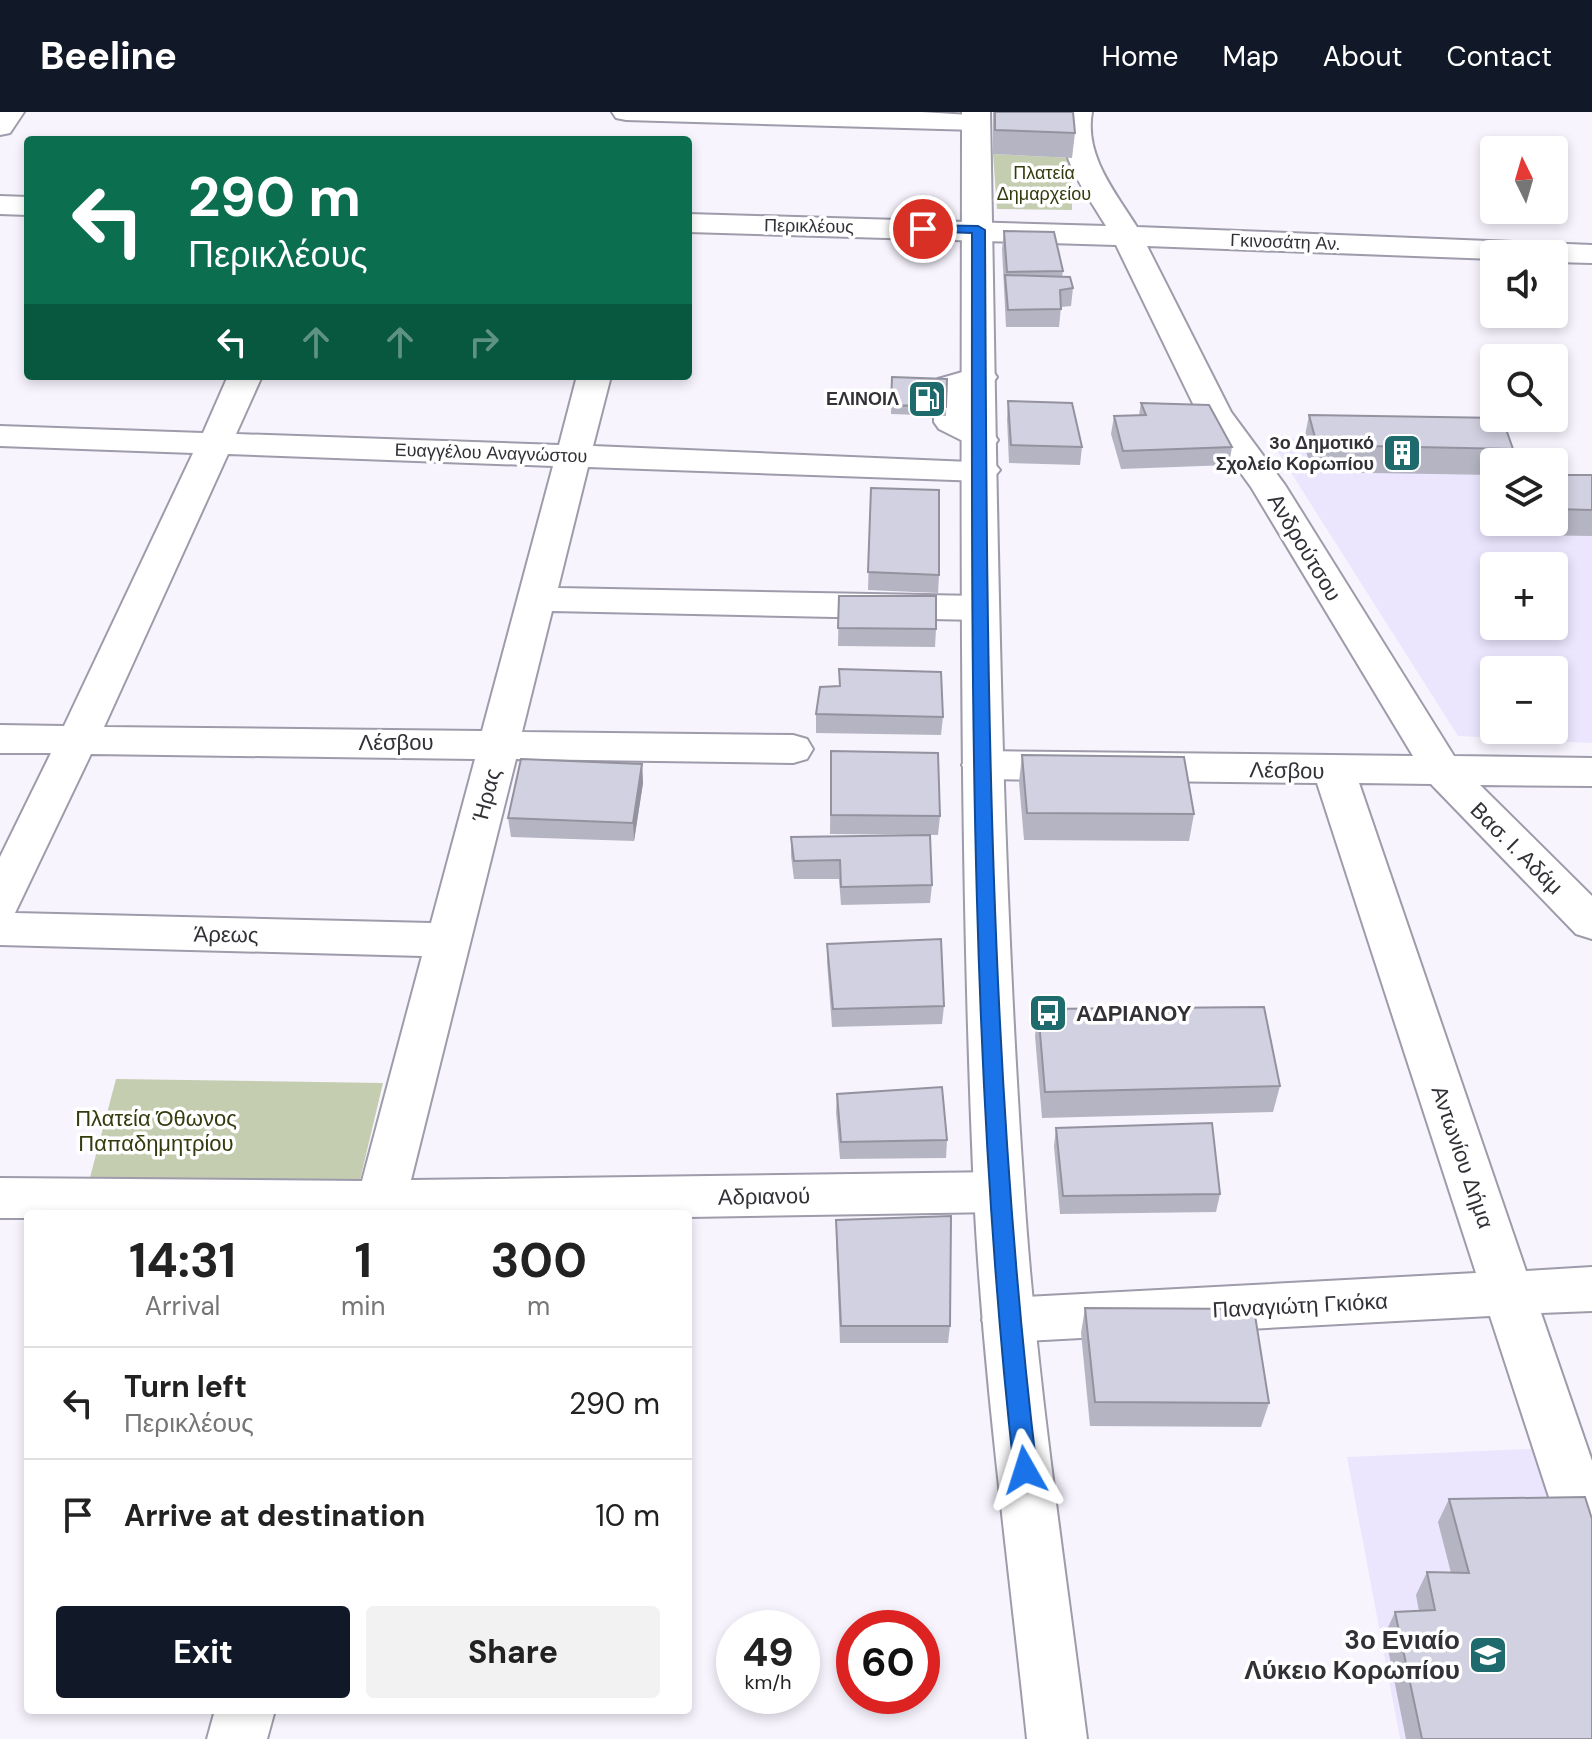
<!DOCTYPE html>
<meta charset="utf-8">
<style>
:root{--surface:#fff;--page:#f2f2f2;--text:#222;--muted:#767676;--line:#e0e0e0;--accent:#111827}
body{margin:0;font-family:"DM Sans",sans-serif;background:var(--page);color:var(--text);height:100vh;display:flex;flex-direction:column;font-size:30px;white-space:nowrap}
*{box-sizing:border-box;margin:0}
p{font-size:26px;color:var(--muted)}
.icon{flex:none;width:44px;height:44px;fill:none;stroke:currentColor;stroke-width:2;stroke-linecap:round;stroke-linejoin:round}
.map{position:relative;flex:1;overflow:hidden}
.sheet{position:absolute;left:24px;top:1098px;width:668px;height:504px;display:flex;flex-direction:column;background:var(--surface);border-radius:8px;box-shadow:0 4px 12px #0003}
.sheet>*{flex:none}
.top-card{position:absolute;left:24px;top:24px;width:668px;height:244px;border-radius:8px;box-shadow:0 4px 12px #0003;background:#0b6e4f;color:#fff;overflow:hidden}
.needle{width:52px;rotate:355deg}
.controls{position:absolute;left:1480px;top:24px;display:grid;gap:16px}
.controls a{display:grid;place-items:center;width:88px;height:88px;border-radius:8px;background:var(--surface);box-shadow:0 4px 12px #0003;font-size:40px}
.speed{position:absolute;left:716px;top:1498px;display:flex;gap:16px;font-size:40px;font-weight:700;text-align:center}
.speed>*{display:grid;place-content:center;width:104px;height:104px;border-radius:50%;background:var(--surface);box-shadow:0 4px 12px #0003;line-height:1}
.speed small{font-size:20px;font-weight:400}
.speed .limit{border:12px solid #d22;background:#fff;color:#111}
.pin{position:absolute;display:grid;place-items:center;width:68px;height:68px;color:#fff;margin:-34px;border:4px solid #fff;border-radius:50%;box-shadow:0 2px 8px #0007}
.me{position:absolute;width:88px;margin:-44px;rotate:354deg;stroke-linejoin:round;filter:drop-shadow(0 0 6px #0008)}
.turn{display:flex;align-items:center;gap:28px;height:168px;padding:0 32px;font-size:36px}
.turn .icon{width:104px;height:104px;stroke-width:2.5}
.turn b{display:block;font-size:56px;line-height:68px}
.lanes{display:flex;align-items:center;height:76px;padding:0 32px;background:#0003;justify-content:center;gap:40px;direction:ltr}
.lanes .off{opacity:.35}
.eta{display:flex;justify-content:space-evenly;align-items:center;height:136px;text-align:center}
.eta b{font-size:48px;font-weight:700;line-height:56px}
.cta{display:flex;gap:16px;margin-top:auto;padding:16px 32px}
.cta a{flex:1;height:92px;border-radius:8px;background:var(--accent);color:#fff;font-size:32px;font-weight:700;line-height:92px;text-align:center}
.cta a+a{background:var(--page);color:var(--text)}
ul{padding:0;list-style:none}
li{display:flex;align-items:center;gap:24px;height:112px;padding:0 32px;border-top:2px solid var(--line)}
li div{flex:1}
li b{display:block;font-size:30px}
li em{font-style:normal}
header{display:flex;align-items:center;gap:48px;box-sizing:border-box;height:112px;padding:0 40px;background:var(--accent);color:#fff}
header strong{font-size:38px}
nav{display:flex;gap:44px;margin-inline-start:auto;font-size:28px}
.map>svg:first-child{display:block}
.built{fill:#ebe6fd;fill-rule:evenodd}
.green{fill:#c5cdb1}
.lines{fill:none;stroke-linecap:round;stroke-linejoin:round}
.minor-casing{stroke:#9e9baa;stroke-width:4}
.major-casing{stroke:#9e9baa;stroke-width:4}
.minor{fill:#fff;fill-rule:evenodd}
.major{fill:#fff;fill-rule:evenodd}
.wall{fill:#b5b4c2}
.shaded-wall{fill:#93929e}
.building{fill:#d2d1e1;stroke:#93929e;stroke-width:2}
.route{fill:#1a73e8;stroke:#114b97;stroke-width:2}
.labels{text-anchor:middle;stroke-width:7;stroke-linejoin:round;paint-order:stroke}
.far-park-label{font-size:18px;fill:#333c0e;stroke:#fff}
.far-street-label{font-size:18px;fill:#333137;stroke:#fff}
.far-poi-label{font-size:18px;font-weight:bold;fill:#333137;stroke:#fff;text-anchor:end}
.street-label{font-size:22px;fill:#333137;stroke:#fff}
.poi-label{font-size:22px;font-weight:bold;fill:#333137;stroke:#fff;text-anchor:start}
.park-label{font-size:22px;fill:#333c0e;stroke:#fff}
.near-poi-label{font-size:26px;font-weight:bold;fill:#333137;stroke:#fff;text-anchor:end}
</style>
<header>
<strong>Beeline</strong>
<nav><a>Home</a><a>Map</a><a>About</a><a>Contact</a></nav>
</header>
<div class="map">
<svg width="1592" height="1627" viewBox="0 0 1592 1627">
<rect width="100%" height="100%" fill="#f7f4fe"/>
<g class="built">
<path d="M1269 326 1498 330 1494 350V410H1554L1592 387V631L1458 624ZM1494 454H1554V514H1494ZM1494 558H1554V618H1494Z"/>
<path d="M1550 1336 1592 1627H1400L1347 1345Z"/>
</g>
<g class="green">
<path d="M993 42 1072 46V98L997 97Z"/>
<path d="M116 967 383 971 360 1068 88 1073Z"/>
</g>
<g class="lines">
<g class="minor-casing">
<g id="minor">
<path d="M0 0H24L10 21 0 23Z"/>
<path d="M612 0H922L986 4 990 10 986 16 976 18 626 8 616 6Z"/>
<path d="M1064 0H1092C1084 43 1115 80 1137 115L1592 133V151L1554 150V142H1494V147L1147 134 1231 300 1285 373 1454 644 1592 646V674L1480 673 1592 784V827L1576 822 1431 672 1359 671 1526 1159 1592 1155V1199L1541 1201 1592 1349V1457L1572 1450 1564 1431 1490 1204 1008 1230 990 1224 982 1208 990 1192 1008 1186 1476 1161 1317 671 982 667 968 663 962 653 968 643 982 639 1413 644 1251 375 1198 302 1116 133 688 120V102L1106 114C1085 79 1055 42 1064 0Z"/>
<path d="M0 84 28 85V103L0 102Z"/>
<path d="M980 255 992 258 997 265 992 272 967 280 968 306 993 321 998 328 993 335 981 338 939 317 934 310 933 274 938 267Z"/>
<path d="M228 264H262L236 322 559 333 577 264H611L593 334 994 351 1000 358 994 365 982 369 588 355 558 476 979 484 992 488 998 496 992 504 979 508 552 499 522 620 793 623 807 627 813 637 807 647 793 651 516 647 411 1068 999 1060 1016 1066 1024 1080 1016 1094 999 1100 688 1105 28 1102V1106H0V1066L362 1069 422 844 0 833V745L51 641H0V613L64 614 193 341 0 334V314L203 321ZM228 342 553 354 482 619 104 615ZM91 642 475 647 431 811 15 801Z"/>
<path d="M215 1598H275L267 1627H207Z"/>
</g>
</g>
<g class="major-casing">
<path id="major" d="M962 0H990C997 361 999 722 1024 1081 1036 1264 1064 1446 1087 1627H1027C1008 1445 983 1263 974 1081 958 721 962 360 962 0Z"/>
</g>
<use href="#minor" class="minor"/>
<use href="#major" class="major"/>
</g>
<g class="wall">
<path d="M993 0H1073L1075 21 1072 46 993 42Z"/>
<path d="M1004 119 1063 159 1062 165 1073 176 1071 194 1061 195 1059 215H1006L1002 137Z"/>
<path d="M892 265 947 267 946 304 891 302Z"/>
<path d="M1008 289 1082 335 1080 353 1009 351 1007 307Z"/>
<path d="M1141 291 1232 335 1229 353 1121 357 1111 322 1114 304 1139 303Z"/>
<path d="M1309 303 1513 337 1509 350H1494V363L1311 360 1304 329Z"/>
<path d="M1554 363H1592V424L1530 423 1526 410H1554Z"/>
<path d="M871 376 939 463 938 481 868 478Z"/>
<path d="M839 484 936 517 935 535 838 534Z"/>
<path d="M839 557 943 605 941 623 816 621V602L839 574Z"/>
<path d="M831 639 940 704 938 723 830 722Z"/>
<path d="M1022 643 1194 702 1189 729 1024 728 1019 670Z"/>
<path d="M642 652 643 671 634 729 511 725 508 706Z"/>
<path d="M791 725 932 773 930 791 841 793 839 767H794L791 744Z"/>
<path d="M827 832 944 894 942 912 832 915 827 850Z"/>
<path d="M1038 897 1280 974 1273 1000 1042 1006 1035 924Z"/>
<path d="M837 982 947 1028 946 1046 840 1047 836 1000Z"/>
<path d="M1056 1016 1220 1082 1216 1100 1060 1102 1054 1034Z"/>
<path d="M836 1108 950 1214 948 1231H840L836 1126Z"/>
<path d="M1085 1196 1269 1291 1261 1315 1090 1314 1081 1221Z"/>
<path d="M1449 1387 1592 1627H1406L1385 1522 1395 1500 1419 1499 1416 1483 1427 1460 1451 1461 1438 1410Z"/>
</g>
<path class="shaded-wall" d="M642 652 643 671 634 729 633 711Z"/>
<g class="building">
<path d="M995 0H1073L1075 21 995 18Z"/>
<path d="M1004 119 1054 120 1063 159 1007 160Z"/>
<path d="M1005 163 1070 165 1073 176 1060 178 1061 197 1008 198Z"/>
<path d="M892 265 947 267 946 295 891 293Z"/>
<path d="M1008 289 1072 291 1082 335 1011 333Z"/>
<path d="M1141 291 1209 293 1232 335 1123 339 1114 304 1146 303Z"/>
<path d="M1309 303 1502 306 1513 337 1317 333Z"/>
<path d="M1554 363H1592V398L1554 397Z"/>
<path d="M871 376 939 378V463L868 460Z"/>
<path d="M839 484H936V517L838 516Z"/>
<path d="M839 557 941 560 943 605 816 602 820 575 840 574Z"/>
<path d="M831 639 938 641 940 704 831 703Z"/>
<path d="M1022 643 1184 645 1194 702 1027 701Z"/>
<path d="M521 647 642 652 633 711 508 706Z"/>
<path d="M930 723 932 773 841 775 840 748 794 749 791 725Z"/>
<path d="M941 827 944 894 833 897 827 832Z"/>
<path d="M1264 895 1280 974 1045 980 1038 897Z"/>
<path d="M942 975 947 1028 841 1030 837 982Z"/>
<path d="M1212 1011 1220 1082 1063 1084 1056 1016Z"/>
<path d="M951 1104 950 1214H841L836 1108Z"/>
<path d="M1085 1196 1254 1197 1269 1291 1095 1290Z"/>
<path d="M1585 1385 1592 1407V1627H1422L1395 1500 1435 1498 1427 1460 1469 1461 1449 1387Z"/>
</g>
<path class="route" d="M923 113 978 114 985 118C987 531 987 947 1037 1358L1033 1365 1025 1368 1017 1365 1014 1358C968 948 972 533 972 121L918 119V114Z"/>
<defs>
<g id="fuel-square" transform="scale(2)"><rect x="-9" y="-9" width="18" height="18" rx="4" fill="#1e6a6c" stroke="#fff"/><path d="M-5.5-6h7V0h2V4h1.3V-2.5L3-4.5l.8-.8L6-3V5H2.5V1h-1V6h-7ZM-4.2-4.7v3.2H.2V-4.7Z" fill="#fff"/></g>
<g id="building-square" transform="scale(2)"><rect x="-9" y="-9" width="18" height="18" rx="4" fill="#1e6a6c" stroke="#fff"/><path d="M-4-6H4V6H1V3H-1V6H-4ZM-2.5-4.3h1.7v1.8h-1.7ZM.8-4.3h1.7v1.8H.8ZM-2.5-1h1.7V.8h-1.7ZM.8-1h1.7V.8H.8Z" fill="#fff"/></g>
<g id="bus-square" transform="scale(2)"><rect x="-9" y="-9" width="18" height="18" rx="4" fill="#1e6a6c" stroke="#fff"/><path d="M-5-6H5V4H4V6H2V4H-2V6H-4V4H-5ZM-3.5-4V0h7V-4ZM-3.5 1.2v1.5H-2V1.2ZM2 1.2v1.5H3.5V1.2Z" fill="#fff"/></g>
<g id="school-square" transform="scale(2)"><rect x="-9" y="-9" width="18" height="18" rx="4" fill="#1e6a6c" stroke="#fff"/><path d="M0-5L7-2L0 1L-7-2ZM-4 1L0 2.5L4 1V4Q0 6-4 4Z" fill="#fff"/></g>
</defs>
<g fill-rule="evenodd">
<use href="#fuel-square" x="927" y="287"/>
<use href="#building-square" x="1402" y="341"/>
<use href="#bus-square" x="1048" y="901"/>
<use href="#school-square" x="1488" y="1543"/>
</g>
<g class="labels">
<g class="far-park-label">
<text x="1044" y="67">Πλατεία<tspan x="1044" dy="21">Δημαρχείου</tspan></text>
</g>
<g class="far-street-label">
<text transform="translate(809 114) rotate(1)" y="6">Περικλέους</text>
<text transform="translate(1285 130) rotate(2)" y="6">Γκινοσάτη Αν.</text>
<text transform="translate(491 341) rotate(2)" y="6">Ευαγγέλου Αναγνώστου</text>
</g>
<g class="far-poi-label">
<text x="899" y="293">ΕΛΙΝΟΙΛ</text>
<text x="1374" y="337">3ο Δημοτικό<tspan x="1374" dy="21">Σχολείο Κορωπίου</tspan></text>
</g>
<g class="street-label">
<text transform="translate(1305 435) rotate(59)" y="8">Ανδρούτσου</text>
<text x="396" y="638">Λέσβου</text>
<text transform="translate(1287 658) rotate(1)" y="8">Λέσβου</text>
<text transform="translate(486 683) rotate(-75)" y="8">Ήρας</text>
<text transform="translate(1517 736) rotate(45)" y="8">Βασ. Ι. Αδάμ</text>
<text transform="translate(226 822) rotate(1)" y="8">Άρεως</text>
<text transform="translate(1463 1045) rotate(71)" y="8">Αντωνίου Δήμα</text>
<text transform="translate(764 1084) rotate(-1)" y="8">Αδριανού</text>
<text transform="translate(1300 1193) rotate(-3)" y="8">Παναγιώτη Γκιόκα</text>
</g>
<g class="poi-label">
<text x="1076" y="909">ΑΔΡΙΑΝΟΥ</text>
</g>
<g class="park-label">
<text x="156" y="1014">Πλατεία Όθωνος<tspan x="156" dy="25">Παπαδημητρίου</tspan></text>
</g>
<g class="near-poi-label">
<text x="1460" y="1537">3ο Ενιαίο<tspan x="1460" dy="30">Λύκειο Κορωπίου</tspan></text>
</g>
</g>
</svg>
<div class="controls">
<a><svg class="needle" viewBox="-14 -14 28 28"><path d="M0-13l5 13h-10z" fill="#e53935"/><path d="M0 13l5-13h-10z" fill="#767676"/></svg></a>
<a><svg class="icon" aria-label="sound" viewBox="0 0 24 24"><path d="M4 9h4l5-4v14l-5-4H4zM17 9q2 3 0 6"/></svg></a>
<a><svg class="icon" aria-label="search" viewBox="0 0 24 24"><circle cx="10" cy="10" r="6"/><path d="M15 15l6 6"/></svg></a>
<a><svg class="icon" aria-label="layers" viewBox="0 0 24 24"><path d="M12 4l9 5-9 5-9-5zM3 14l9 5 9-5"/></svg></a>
<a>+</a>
<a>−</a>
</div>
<div class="speed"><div>49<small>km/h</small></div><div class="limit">60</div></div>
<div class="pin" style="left:923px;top:117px;background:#d93025"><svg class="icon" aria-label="arrive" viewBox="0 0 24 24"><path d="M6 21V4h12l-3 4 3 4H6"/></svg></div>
<svg class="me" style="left:1025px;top:1358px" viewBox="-20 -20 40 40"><path d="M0-17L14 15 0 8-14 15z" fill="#1a73e8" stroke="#fff" stroke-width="4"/></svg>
<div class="top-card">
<div class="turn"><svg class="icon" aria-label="left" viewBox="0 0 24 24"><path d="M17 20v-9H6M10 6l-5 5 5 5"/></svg><div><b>290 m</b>Περικλέους</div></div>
<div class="lanes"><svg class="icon" aria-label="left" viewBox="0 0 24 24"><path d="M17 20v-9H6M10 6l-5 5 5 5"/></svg><svg class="icon off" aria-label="ahead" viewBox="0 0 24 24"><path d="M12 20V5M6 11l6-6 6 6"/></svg><svg class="icon off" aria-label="ahead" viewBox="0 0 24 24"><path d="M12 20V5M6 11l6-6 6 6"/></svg><svg class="icon off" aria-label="right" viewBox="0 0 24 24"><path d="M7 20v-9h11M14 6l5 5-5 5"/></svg></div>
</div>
<section class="sheet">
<div class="eta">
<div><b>14:31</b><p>Arrival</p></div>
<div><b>1</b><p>min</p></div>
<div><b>300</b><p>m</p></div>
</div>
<ul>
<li><svg class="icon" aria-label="left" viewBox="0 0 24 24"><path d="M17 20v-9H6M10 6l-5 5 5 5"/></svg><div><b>Turn left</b><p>Περικλέους</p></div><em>290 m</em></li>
<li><svg class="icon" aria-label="arrive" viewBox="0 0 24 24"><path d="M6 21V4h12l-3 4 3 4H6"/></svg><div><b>Arrive at destination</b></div><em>10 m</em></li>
</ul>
<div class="cta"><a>Exit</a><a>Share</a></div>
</section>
</div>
